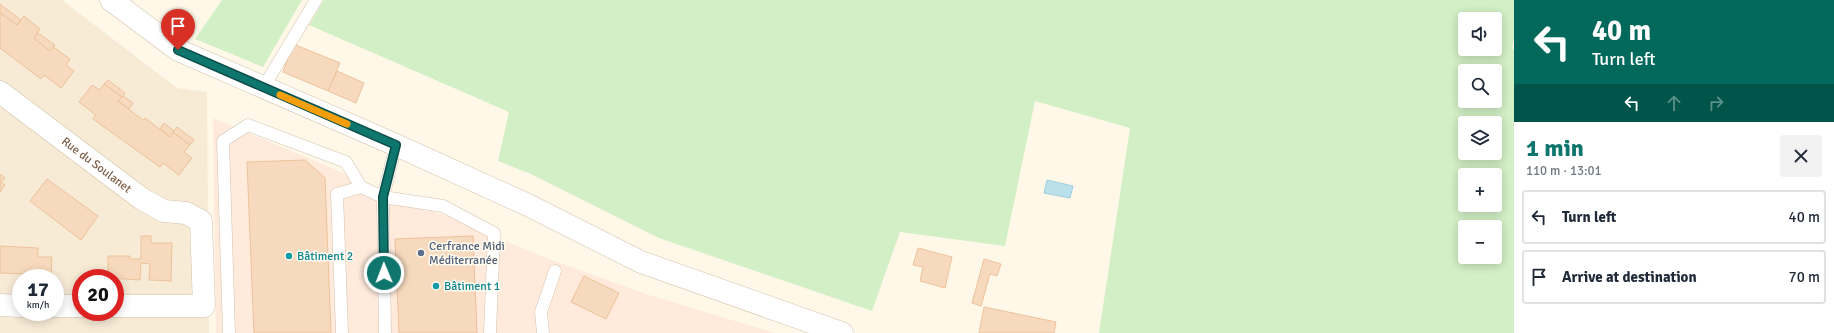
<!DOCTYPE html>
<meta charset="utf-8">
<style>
:root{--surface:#fff;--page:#f2f2f3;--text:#1f2937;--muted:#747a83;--line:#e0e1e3;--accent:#0f766e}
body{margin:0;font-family:Signika,sans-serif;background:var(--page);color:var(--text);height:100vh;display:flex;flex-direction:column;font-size:15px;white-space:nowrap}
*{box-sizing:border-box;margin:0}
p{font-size:13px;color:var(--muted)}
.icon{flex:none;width:22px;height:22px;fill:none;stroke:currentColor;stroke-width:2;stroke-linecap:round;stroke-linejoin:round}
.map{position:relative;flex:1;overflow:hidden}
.details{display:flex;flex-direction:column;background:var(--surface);width:320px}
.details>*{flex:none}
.hud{background:#00695c;color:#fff;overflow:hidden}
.buttons{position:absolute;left:1458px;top:12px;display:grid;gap:8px}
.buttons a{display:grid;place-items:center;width:44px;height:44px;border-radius:4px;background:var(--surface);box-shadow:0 2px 10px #0003;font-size:20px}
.speed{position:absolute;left:12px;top:269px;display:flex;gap:8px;font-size:20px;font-weight:700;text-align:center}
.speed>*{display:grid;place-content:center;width:52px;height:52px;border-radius:50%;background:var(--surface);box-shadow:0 2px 10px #0003;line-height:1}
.speed small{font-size:10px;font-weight:400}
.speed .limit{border:6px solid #d22;background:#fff;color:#111}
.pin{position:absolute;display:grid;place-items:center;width:34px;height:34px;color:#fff;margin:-41px -17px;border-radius:50% 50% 50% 0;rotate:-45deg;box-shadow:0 0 4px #0007}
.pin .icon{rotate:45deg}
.me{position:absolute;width:44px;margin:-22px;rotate:359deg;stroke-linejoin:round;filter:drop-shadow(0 0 3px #0008)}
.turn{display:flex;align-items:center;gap:14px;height:84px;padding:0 12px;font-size:18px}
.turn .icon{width:52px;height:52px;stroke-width:2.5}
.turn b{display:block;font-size:28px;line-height:34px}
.lanes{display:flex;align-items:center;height:38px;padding:0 12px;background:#0003;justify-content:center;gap:20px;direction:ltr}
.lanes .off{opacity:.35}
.round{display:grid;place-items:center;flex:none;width:42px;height:42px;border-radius:4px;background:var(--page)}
.overview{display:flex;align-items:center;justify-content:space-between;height:68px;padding:0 12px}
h1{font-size:24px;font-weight:700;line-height:30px;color:var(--accent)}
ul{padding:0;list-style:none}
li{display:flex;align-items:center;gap:12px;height:54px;margin:0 8px 6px;padding:0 4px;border:2px solid var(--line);border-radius:4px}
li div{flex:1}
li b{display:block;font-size:15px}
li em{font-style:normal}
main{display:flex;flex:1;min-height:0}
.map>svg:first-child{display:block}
.residential{fill:#f7ebd6;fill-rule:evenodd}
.commercial{fill:#ffeadc}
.green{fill:#d2efc5;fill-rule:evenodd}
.water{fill:#bae0eb;stroke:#9fcfdf}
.building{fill:#f7dabd;stroke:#ecc29b}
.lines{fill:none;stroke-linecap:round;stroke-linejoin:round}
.service-casing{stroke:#d3c1ac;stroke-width:13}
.minor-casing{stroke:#d3c1ac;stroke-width:23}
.service{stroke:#fff;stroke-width:12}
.minor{stroke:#fff;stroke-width:22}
.route-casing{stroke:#0a4d48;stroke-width:10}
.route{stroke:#0f766e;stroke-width:7}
.slow{stroke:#f59e0b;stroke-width:7}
.service-dot{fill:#5c6f8a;stroke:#fffbf1;stroke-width:1.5}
.culture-dot{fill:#0f9aa8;stroke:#fffbf1;stroke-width:1.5}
.labels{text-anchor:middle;stroke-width:3;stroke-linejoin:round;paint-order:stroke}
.street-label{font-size:12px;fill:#7d6048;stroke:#fffbf1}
.service-label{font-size:12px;fill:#4e5e75;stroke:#fffbf1;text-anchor:start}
.culture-label{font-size:12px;fill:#0d838f;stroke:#fffbf1;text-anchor:start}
</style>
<main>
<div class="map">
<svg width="1514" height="333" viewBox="0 0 1514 333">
<rect width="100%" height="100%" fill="#fff8e9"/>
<path class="residential" d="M0 0H62L177 88 207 92 209 333H0ZM21 278H55V312H21ZM81 278H115V312H81Z"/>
<path class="commercial" d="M213 118 538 255 646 294 775 333H216Z"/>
<g class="green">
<path d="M222 0H302L263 67 195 39Z"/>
<path d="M324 0H1514V40L1512 48 1514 50V333H1099L1130 128 1035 101 1005 246 900 232 872 311 659 238 531 174 498 161 509 112 309 25ZM1465 19H1495V49H1465ZM1465 71H1495V101H1465ZM1465 123H1495V153H1465ZM1465 175H1495V205H1465ZM1465 227H1495V257H1465Z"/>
</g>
<path class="water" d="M1047 180 1073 186 1070 198 1044 193Z"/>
<g class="building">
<path d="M0 4 21 20 17 25 0 13Z"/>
<path d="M0 13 17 25 24 16 40 29 34 38 50 51 53 47 70 59 66 65 74 71 61 88 44 75 41 79 0 48Z"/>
<path d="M38 33 55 45 50 51 34 38Z"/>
<path d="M293 44 340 63 328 91 283 72Z"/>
<path d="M337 71 364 83 356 103 328 91Z"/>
<path d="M108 80 125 93 122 97 104 84Z"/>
<path d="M104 84 122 97 118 101 143 120 145 118 170 137 173 132 190 145 184 152 192 158 179 175 163 163 160 167 93 119 96 115 79 102 92 85 100 90Z"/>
<path d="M123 96 133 103 129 109 118 101Z"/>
<path d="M164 123 174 131 170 137 160 129Z"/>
<path d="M177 127 194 140 190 145 173 132Z"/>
<path d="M305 160 325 178 331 333H254L247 162Z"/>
<path d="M0 174 5 178 1 182 5 185 0 192Z"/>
<path d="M47 179 98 216 81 240 30 201Z"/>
<path d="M141 236H151V243H172L171 281 149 280 150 264 141 263 140 280 108 278V256H130V259H141Z"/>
<path d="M473 236 477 333H399L395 239Z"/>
<path d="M0 246 38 248V257H52L51 275 0 273Z"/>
<path d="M918 248 952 257 945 288 920 281 923 267 913 265Z"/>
<path d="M984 259 1001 264 997 276 990 274 981 306 972 303Z"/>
<path d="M584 276 619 293 606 319 571 302Z"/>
<path d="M984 307 1056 322 1054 333H979Z"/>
</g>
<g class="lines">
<g class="service-casing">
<g id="service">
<path d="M263 88 316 0"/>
<path d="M229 333 223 141 248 125 346 162 361 187"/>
<path d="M342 333 337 194 361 187 383 197 443 206 494 233 490 333"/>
<path d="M385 333 383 197 396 145"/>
<path d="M543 333 541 312 555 271"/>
</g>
</g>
<g class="minor-casing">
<g id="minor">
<path d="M111 0 178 50 396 145 528 205 641 262 842 333"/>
<path id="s1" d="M0 92 142 199 164 211 186 213 201 221 204 306H115"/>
<path d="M0 305 21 306"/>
<path d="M55 306H81"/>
</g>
</g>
<use href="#service" class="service"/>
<use href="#minor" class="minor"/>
</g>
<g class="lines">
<g class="route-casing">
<path id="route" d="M178 50 396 145 383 197 384 273"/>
</g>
<use href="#route" class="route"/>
<path class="slow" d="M280 95 347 124"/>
</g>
<circle class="service-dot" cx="421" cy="253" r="4"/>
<g class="culture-dot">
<circle cx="289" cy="256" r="4"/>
<circle cx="436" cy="286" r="4"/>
</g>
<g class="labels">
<g class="street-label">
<text dy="4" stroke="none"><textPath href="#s1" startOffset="121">Rue du Soulanet</textPath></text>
</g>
<g class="service-label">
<text x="429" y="250">Cerfrance Midi<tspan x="429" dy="14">Méditerranée</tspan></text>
</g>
<g class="culture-label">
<text x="297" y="260">Bâtiment 2</text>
<text x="444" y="290">Bâtiment 1</text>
</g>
</g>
</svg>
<div class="buttons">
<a><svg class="icon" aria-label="sound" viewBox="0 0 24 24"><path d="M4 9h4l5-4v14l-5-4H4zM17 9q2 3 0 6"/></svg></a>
<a><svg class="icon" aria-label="search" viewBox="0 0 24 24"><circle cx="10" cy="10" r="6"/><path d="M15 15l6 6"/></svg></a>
<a><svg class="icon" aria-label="layers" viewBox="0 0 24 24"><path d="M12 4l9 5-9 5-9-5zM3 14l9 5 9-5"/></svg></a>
<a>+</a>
<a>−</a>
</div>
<div class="speed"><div>17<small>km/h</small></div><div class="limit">20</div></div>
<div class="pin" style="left:178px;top:50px;background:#d93025"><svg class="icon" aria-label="arrive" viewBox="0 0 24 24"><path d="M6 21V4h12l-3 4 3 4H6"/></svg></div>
<svg class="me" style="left:384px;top:273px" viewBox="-20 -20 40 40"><circle r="17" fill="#0f766e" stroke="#fff" stroke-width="3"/><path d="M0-11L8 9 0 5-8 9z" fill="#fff"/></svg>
</div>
<section class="details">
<div class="hud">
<div class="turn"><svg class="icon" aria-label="left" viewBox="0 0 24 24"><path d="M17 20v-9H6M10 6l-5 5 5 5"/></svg><div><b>40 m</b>Turn left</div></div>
<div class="lanes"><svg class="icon" aria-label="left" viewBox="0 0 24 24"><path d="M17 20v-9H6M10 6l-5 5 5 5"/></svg><svg class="icon off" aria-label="ahead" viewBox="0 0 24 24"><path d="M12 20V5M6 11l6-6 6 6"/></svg><svg class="icon off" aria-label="right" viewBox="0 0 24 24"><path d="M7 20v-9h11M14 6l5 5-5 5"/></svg></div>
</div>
<div class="overview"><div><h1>1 min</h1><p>110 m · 13:01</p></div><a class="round"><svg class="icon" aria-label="close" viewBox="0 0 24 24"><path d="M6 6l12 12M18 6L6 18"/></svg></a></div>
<ul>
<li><svg class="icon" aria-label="left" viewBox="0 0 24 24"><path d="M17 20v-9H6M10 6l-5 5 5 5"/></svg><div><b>Turn left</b></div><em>40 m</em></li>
<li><svg class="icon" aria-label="arrive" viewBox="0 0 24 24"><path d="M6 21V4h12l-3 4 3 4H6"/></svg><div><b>Arrive at destination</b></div><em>70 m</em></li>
</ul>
</section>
</main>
